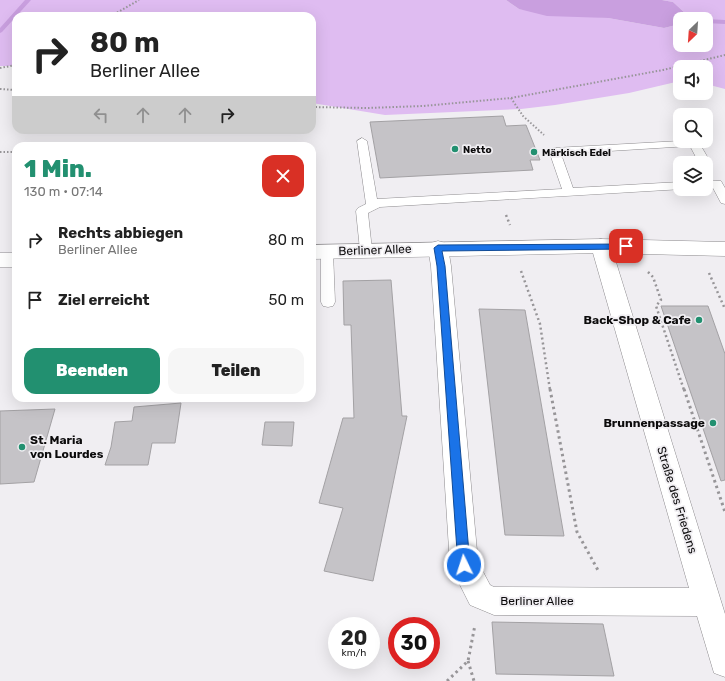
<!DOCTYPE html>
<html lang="de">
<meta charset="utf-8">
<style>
:root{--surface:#fff;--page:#f6f6f6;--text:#222;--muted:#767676;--accent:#229070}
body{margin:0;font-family:Rubik,sans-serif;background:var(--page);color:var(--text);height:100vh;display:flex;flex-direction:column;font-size:15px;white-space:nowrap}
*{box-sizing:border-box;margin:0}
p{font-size:13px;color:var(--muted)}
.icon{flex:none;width:22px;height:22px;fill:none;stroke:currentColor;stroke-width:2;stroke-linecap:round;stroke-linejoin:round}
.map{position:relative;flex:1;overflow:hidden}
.details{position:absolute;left:12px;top:142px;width:304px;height:260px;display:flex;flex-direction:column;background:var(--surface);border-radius:12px;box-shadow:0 4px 16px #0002}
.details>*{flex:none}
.top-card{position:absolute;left:12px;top:12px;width:304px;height:122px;border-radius:12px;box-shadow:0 4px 16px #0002;background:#fff;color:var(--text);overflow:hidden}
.needle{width:26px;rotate:205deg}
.fabs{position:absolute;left:673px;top:12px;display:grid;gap:8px}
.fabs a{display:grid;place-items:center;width:40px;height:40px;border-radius:8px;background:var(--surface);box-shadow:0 4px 16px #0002;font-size:20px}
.speed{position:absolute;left:328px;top:617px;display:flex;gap:8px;font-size:20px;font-weight:700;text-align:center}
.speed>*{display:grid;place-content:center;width:52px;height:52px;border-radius:50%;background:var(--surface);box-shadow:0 4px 16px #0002;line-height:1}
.speed small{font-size:10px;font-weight:400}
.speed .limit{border:6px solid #d22;background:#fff;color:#111}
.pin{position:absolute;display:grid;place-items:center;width:34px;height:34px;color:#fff;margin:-17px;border-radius:8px;box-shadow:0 2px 6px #0006}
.me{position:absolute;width:44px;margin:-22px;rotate:356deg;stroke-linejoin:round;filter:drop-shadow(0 0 3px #0008)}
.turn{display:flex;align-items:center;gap:14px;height:84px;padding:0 12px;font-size:18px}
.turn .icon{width:52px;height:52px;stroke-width:2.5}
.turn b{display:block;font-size:28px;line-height:34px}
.lanes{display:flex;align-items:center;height:38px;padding:0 12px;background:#0003;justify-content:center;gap:20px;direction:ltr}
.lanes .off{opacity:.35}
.round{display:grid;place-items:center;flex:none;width:42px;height:42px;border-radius:12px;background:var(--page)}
.overview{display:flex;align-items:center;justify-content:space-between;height:68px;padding:0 12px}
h1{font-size:24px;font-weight:800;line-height:30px;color:var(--accent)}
.button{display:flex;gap:8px;margin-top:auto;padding:8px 12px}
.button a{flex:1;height:46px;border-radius:12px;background:var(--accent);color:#fff;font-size:16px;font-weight:800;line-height:46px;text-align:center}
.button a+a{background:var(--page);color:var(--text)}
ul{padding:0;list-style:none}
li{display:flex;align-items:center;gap:12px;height:60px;padding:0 12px}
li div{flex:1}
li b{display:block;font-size:15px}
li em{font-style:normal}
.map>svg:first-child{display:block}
.green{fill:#dfbcf1}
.water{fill:#c99fdf}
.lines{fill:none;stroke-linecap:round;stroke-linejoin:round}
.stream{fill:#c99fdf;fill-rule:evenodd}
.building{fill:#c5c3c7;stroke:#a3a1a4}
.service-casing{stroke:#8d8b8e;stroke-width:1}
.minor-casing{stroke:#8d8b8e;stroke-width:1}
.tertiary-casing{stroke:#8d8b8e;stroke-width:1}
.path-far2{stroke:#979598;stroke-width:2;stroke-dasharray:1.5 2;stroke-linecap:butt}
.path-far1{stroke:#979598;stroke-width:2.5;stroke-dasharray:2 3;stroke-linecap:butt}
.path{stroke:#979598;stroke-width:3;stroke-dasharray:2.5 3.5;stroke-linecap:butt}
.service{fill:#fff;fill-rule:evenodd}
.minor{fill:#fff;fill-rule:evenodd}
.tertiary{fill:#fff;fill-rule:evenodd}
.route{fill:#1a73e8;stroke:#114b97}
.poi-dot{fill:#229070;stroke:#f0eef2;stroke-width:1.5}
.labels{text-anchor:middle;stroke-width:3.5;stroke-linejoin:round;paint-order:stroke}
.far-poi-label{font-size:10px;font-weight:bold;fill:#0c0b0c;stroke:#f0eef2;text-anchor:start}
.street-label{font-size:12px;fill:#0c0b0c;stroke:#f0eef2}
.poi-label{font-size:12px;font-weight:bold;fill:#0c0b0c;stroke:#f0eef2;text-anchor:end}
</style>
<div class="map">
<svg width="725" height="681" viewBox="0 0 725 681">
<rect width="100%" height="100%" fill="#f0eef2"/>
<path class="green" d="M0 0H506L519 9 608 18 664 28 680 24V45H706V19H685L686 14 673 2 662 0H725V89L706 84V67H680V81L629 93 555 105 521 109 385 115 312 103V16H16V66H0Z"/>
<path class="water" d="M506 0H662L673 2 686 14 685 19H680V24L664 28 608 18 547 16 519 9Z"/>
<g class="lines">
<g class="stream">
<path d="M25 0H31L2 32 0 33V28Z"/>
<path d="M706 19 725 20V24L706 23Z"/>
</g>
</g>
<g class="building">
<path d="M503 116 506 126 526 125 540 160H530L533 170 380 178 370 122Z"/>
<path d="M391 280 402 416H407L373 581 324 571 343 508 319 503 343 418H354L351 325H344L343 281Z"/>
<path d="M661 306H708L725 354V480L721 481Z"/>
<path d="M479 309 525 310 564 536 505 535Z"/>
<path d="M181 403 175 443H152L148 465H105L111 447 115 422 132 421 134 407Z"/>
<path d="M55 409 34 482 0 484V411Z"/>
<path d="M265 422H294L292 446 262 445Z"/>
<path d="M492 622 603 624 614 676 496 674Z"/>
</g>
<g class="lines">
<g class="service-casing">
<g id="service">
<path d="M362 138 367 141 377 199 562 189 549 151 554 148 680 141H698L711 163 706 166V163H699L690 146 561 154 573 188 680 182V189H683L380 207 368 213 372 250 370 253 366 254 362 253 360 250 356 211 358 208 366 204 357 141Z"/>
<path d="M706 180 721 181 725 188V204L721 203 713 188H706Z"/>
<path d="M327 248 331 249 333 252 335 302 333 306 328 307 323 306 321 302V252L323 249Z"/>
</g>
</g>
<g class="minor-casing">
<path id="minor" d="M601 239 608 241 611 246 725 614V677L714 673 697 616 494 615 470 605 450 565 431 266 428 248 431 243 438 241 445 243 448 248 451 266 478 562 490 585 494 587 689 588 591 246 594 241Z"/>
</g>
<g class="tertiary-casing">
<g id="tertiary">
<path d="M601 239 725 242V256L601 253 312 259V245Z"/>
<rect x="0" y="253" width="16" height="14"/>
</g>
</g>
<g class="path-far2">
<path d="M111 16 139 0"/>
<path d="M0 68 16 65"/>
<path d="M0 89 16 90"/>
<path d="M511 98 523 116 544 135"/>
<path d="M312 107 367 108 423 106 511 98 663 70 725 55"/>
<path d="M0 152H16"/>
</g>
<g class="path-far1">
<path d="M506 215 510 225"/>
<path d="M521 271 540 324 550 390"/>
<path d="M648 272 653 277 661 300 656 306 684 390"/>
<path d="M709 273 725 309"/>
</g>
<g class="path">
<path d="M550 389 577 532 599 572"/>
<path d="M684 389 725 512"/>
<path d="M468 661 474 681"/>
<path d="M447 681 468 661 475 625"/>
</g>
<use href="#service" class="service"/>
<use href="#minor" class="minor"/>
<use href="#tertiary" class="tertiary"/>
</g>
<path class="route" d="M626 244 630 246 626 249 442 251 445 266 470 565 468 569 464 571 460 569 458 565 437 266 434 248 438 245Z"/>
<g class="poi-dot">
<circle cx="455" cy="149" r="4"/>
<circle cx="534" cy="152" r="4"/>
<circle cx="699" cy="320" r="4"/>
<circle cx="713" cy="423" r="4"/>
<circle cx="22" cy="447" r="4"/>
</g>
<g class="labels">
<g class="far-poi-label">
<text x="463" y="153">Netto</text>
<text x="542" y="156">Märkisch Edel</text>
</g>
<g class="street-label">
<text transform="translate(375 250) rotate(-2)" y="4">Berliner Allee</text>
<text transform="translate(677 500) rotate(73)" y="4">Straße des Friedens</text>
<text x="537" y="605">Berliner Allee</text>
</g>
<g class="poi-label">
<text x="691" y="324">Back-Shop &amp; Cafe</text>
<text x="705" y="427">Brunnenpassage</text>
<text x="30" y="444" text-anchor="start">St. Maria<tspan x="30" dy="14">von Lourdes</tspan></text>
</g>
</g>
</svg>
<div class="fabs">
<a><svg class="needle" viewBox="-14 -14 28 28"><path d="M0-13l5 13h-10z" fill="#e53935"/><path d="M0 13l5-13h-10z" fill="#767676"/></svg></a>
<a><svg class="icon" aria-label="sound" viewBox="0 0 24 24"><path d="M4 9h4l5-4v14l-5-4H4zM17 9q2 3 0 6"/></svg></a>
<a><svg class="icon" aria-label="search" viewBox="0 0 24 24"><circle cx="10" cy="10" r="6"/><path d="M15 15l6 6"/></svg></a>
<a><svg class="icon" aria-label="layers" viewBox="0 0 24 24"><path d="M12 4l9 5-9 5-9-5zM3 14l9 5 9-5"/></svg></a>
</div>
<div class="speed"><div>20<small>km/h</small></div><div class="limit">30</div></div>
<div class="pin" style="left:626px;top:246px;background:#d93025"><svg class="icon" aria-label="arrive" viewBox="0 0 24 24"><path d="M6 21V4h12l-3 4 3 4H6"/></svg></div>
<svg class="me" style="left:464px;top:565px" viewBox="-20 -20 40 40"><circle r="17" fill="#1a73e8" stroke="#fff" stroke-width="3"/><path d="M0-11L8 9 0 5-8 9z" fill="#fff"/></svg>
<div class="top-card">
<div class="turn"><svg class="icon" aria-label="right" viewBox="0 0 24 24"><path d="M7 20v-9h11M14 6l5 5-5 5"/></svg><div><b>80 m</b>Berliner Allee</div></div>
<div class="lanes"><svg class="icon off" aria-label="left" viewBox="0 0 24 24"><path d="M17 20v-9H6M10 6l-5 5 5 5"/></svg><svg class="icon off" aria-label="ahead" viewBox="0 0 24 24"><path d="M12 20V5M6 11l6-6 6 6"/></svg><svg class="icon off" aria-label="ahead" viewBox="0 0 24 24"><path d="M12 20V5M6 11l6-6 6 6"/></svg><svg class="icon" aria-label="right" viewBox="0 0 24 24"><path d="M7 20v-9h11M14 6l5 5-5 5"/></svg></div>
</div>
<section class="details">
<div class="overview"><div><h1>1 Min.</h1><p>130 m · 07:14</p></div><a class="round" style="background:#d93025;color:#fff"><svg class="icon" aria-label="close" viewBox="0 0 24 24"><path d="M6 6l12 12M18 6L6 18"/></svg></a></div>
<ul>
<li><svg class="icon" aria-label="right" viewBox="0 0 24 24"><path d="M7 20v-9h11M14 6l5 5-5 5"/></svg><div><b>Rechts abbiegen</b><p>Berliner Allee</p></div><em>80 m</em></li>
<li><svg class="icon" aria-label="arrive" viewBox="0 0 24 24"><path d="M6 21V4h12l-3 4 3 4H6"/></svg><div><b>Ziel erreicht</b></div><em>50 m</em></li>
</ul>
<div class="button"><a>Beenden</a><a>Teilen</a></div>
</section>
</div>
